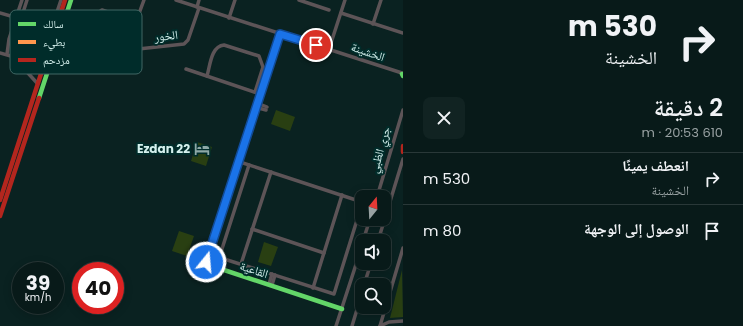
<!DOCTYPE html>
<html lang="ar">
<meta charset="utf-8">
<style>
:root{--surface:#081a19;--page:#112322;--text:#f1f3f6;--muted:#98a1a2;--line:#293838}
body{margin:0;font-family:Poppins,"Noto Naskh Arabic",sans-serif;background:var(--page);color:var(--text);direction:rtl;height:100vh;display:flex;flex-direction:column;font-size:15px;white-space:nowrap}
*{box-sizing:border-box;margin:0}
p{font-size:13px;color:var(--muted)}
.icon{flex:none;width:22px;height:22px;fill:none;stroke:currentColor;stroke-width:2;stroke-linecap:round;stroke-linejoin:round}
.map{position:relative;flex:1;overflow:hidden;direction:ltr}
.panel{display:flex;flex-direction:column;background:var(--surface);width:340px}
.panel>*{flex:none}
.guide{background:#081a19;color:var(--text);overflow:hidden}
.needle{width:26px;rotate:18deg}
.controls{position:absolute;left:355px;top:190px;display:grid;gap:8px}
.controls a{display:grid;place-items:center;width:36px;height:36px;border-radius:8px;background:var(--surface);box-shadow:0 2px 10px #0003,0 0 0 1px var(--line);font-size:20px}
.speed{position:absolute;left:12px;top:262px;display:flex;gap:8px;font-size:20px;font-weight:700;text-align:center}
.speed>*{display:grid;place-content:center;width:52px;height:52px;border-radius:50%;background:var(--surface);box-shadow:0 2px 10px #0003,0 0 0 1px var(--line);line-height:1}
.speed small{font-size:10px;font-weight:400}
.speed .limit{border:6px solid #d22;background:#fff;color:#111}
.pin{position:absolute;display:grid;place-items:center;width:34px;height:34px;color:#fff;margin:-17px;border:2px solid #fff;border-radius:50%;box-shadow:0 1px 4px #0007}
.me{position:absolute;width:44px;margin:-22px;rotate:17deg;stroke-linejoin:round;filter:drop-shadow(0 0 3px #0008)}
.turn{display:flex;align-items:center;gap:14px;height:84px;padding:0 20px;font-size:18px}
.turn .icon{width:52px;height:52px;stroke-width:2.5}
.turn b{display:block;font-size:28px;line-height:34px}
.round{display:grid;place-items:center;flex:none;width:42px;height:42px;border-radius:8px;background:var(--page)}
.headline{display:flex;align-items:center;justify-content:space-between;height:68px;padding:0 20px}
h1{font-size:24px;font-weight:600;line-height:30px}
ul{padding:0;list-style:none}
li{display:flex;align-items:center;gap:12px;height:52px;padding:0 20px;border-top:1px solid var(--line)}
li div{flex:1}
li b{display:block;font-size:15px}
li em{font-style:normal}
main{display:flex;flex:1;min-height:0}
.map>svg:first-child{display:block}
.green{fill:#293f12}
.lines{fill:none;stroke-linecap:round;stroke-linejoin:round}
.street{stroke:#5d5457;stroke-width:3.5}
.fast{stroke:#63d668;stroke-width:4.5}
.slow{stroke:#ff974d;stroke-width:4.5}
.jam{stroke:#b3261e;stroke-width:4.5}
.route-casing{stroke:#114b97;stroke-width:10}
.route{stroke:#1a73e8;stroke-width:7}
.labels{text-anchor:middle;stroke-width:4;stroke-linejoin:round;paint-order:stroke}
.street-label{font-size:12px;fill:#d4f0ed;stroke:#002c2a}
.poi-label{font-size:12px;font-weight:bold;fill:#d4f0ed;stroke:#002c2a;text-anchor:end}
.key{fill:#002c2a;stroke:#406764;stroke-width:1}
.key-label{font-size:11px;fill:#d4f0ed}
</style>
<main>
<section class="panel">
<div class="guide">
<div class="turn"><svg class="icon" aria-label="right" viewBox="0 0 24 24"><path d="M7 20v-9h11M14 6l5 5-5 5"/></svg><div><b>530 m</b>الخشينة</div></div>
</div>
<div class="headline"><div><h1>2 دقيقة</h1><p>610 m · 20:53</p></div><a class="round"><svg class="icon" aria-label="close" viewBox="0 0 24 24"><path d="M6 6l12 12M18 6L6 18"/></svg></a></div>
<ul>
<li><svg class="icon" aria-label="right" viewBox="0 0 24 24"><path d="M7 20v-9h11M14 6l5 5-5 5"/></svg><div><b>انعطف يمينًا</b><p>الخشينة</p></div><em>530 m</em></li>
<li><svg class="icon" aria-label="arrive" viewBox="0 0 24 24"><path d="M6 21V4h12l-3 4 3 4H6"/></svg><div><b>الوصول إلى الوجهة</b></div><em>80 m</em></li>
</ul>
</section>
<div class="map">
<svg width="403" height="326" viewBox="0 0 403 326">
<rect width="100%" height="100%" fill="#0a2221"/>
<g class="green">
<path d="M276 110 295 117 290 131 271 124Z"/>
<path d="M197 142 212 147 206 166 191 161Z"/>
<path d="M179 231 194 236 187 256 172 251Z"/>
<path d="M264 242 278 247 271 266 258 262Z"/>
<path d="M402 270 403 317 390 318Z"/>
</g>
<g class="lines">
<g class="street">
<path d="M176 0 402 73"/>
<path d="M299 0 329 10"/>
<path d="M197 7 199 0"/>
<path d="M0 13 21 19 27 0"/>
<path d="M341 13 403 33"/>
<path d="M229 18 235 0"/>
<path d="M373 24 381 0"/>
<path d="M65 41 81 46 87 44 98 13 102 10 131 20 137 19 144 0"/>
<path d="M50 44 48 39 61 0"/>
<path d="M329 49 345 0"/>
<path d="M111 52 184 44 188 40 199 8"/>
<path d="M0 53 21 59 24 62 27 72 37 83"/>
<path d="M7 54 9 39 22 0"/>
<path d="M59 58 77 60"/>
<path d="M186 69 260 94"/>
<path d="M54 70 65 44 63 26"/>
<path d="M207 76C210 66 211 46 224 45L259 56 263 67 255 92"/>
<path d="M257 103 267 107"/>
<path d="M255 107 266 110"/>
<path d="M240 162 362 202"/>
<path d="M249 165 220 255 221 258 334 294 362 204"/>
<path d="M377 197 403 110"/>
<path d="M252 229 324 253"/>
<path d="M363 241 370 219"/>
<path d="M378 241 403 159"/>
<path d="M241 264 271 172"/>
<path d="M269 284 272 274"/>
<path d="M272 285 275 275"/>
<path d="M364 285 371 263"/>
<path d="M313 288 342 195"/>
<path d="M336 326 362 246"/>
<path d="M352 326 362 293"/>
<path d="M380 326 403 248"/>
<path d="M380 326 389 322 403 321"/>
</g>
<g class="fast">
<path d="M402 74 403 76"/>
<path d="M39 98 71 0"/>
<path d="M209 265 342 309"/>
</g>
<path class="slow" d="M209 265 207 261 280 34"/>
<g class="jam">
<path d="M403 146V152"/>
<path d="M0 200 65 0"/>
<path d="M0 216 39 98"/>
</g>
</g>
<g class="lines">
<g class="route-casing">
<path id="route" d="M206 262 280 34 316 45"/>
</g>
<use href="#route" class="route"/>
</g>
<defs>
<g id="hotel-bare" transform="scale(1.2)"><path d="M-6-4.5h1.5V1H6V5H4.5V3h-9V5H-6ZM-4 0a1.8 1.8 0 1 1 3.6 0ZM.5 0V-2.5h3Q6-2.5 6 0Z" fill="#8da8a6" stroke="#002c2a" stroke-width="2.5" paint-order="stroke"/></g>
</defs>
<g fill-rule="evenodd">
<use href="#hotel-bare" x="202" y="149"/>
</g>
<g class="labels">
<g class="street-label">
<text transform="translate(166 36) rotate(-7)" y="4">الخور</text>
<text transform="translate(368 52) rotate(19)" y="4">الخشينة</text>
<text transform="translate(380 150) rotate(-74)" y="4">جري الظبي</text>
<text transform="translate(254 270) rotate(18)" y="4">القاعية</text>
</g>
<g class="poi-label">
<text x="190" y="153">Ezdan 22</text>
</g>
</g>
<rect x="10" y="10" width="132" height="64" rx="6" class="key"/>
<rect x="18" y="22" width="18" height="4" fill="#63d668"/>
<rect x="18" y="40" width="18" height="4" fill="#ff974d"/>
<rect x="18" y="58" width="18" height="4" fill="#b3261e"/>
<g class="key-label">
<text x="43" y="28">سالك</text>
<text x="43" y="46">بطيء</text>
<text x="43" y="64">مزدحم</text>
</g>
</svg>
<div class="controls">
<a><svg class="needle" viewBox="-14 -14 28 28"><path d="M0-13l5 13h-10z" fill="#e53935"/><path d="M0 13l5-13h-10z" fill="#98a1a2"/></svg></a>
<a><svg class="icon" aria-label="sound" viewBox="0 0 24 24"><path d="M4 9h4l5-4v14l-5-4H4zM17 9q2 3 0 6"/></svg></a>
<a><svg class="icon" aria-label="search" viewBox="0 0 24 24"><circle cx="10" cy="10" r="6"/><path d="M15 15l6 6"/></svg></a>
</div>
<div class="speed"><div>39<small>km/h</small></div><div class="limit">40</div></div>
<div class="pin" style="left:316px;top:45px;background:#d93025"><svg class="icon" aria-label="arrive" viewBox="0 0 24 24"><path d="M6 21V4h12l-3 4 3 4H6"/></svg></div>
<svg class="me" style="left:206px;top:262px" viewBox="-20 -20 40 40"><circle r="17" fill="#1a73e8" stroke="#fff" stroke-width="3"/><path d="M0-11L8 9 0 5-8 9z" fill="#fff"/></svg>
</div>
</main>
